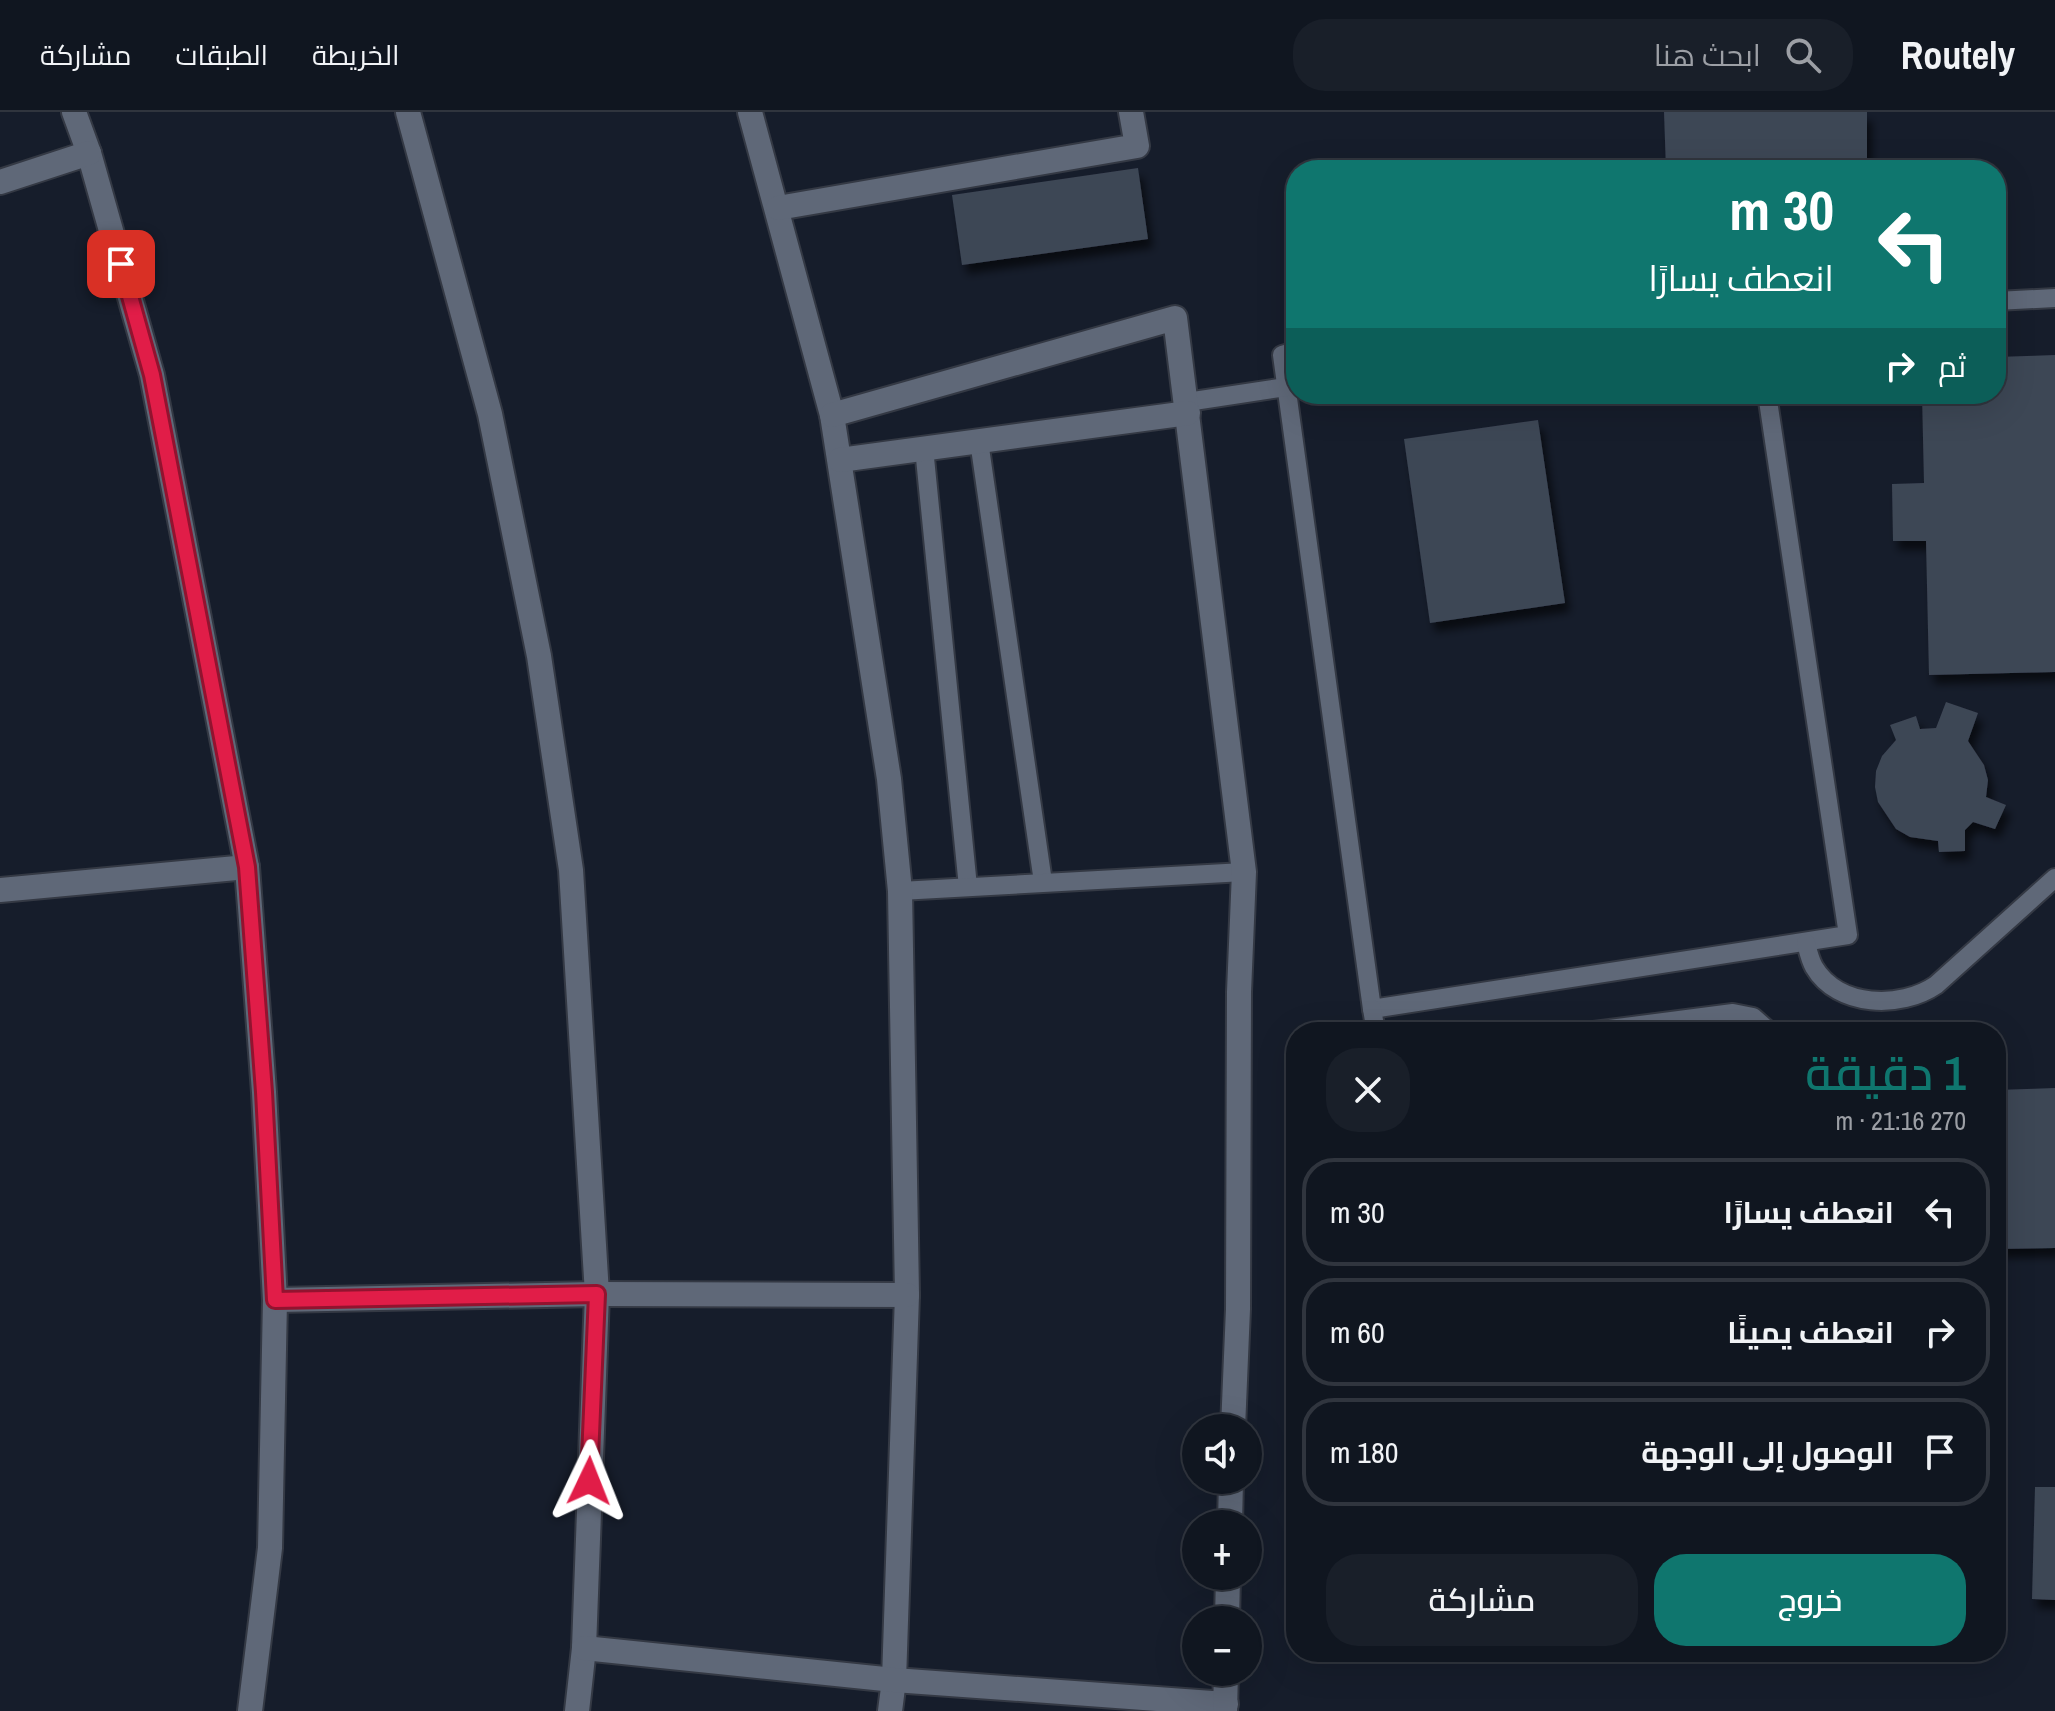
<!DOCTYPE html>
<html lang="ar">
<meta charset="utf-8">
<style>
:root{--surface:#101620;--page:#191f29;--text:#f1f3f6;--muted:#9c9fa5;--line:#30353e;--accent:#0f766e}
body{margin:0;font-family:"Archivo Narrow",Cairo,sans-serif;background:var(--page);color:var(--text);direction:rtl;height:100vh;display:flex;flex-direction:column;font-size:30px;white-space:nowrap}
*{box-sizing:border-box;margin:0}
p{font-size:26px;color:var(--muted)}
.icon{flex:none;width:44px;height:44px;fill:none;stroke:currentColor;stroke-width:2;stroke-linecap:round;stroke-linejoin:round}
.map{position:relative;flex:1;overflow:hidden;direction:ltr}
.details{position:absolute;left:1286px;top:910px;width:720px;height:640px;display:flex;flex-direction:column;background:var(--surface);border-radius:32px;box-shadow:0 8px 32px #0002,0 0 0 2px var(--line);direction:rtl}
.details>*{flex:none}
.top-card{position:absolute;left:1286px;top:48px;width:720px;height:244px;border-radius:32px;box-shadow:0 8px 32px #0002,0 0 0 2px var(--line);direction:rtl;background:#0f766e;color:#fff;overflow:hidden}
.buttons{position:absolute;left:1182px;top:1302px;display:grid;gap:16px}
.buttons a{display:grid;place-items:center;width:80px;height:80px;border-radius:50%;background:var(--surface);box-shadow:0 8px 32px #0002,0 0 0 2px var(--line);font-size:40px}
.pin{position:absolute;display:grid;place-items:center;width:68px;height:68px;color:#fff;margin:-34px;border-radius:16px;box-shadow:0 4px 12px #0006}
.me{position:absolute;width:88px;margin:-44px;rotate:2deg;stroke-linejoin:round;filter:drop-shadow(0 0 6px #0008)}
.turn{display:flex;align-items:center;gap:28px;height:168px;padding:0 40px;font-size:36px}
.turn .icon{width:104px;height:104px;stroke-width:2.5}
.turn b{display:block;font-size:56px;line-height:68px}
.then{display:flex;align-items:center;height:76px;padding:0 40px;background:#0003;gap:16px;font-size:30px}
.round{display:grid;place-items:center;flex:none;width:84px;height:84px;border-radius:32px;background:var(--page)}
.summary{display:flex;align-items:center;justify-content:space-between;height:136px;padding:0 40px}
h1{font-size:48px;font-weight:600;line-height:60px;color:var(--accent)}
.button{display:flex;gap:16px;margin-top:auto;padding:16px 40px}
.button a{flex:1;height:92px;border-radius:32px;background:var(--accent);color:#fff;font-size:32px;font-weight:600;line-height:92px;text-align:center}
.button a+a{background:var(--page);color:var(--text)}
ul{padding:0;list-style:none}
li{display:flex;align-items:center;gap:24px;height:108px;margin:0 16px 12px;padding:0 24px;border:4px solid var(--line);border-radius:32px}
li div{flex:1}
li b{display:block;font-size:30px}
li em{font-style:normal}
header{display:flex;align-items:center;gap:48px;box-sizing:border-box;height:112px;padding:0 40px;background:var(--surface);border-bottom:2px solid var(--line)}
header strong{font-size:38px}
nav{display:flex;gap:44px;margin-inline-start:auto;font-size:28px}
.search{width:560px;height:72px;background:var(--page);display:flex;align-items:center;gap:20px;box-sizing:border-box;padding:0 28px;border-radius:32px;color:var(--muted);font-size:30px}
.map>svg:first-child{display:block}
.building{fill:#3e4655;filter:url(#shadow)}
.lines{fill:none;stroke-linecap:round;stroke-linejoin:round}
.lane-casing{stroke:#343944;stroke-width:22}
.street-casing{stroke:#343944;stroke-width:28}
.lane{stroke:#5f6878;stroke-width:18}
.street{stroke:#5f6878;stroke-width:24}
.route-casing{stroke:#92132f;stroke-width:20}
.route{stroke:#e11d48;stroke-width:14}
</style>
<header>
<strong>Routely</strong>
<div class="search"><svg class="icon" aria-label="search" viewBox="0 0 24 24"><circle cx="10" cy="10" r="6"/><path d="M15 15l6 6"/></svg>ابحث هنا</div>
<nav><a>الخريطة</a><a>الطبقات</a><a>مشاركة</a></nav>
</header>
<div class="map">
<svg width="2055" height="1599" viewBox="0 0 2055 1599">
<defs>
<filter id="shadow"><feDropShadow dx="5" dy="9" stdDeviation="4" flood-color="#0009"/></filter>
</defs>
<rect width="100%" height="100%" fill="#161d2b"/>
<g class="building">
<path d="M1664 0H1867V58H1666Z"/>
<path d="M1138 56 1148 127 962 153 952 83Z"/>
<path d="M2055 243V560L1929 563 1926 429H1893L1892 372 1924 371 1922 282H1996V245Z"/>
<path d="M1538 308 1565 491 1430 511 1404 327Z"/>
<path d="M1946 590 1978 601 1968 629 1984 653 1988 668 1986 685 2006 693 1995 717 1973 710 1965 718V739L1939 740 1938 729 1910 725 1896 717 1878 690 1875 675 1876 659 1882 644 1896 628 1890 613 1916 604 1920 617 1936 616Z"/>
<path d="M2055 976V1136L1996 1137V978Z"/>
<path d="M2035 1375H2055V1488L2032 1487Z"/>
</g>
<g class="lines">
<g class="lane-casing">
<g id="lane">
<path d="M1996 189 2055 186"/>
<path d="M1296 239 1282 243 1372 897 1848 823 1767 282"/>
<path d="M1187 290 1286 275"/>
<path d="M979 329 1043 770"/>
<path d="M924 336 968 775"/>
<path d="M900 779 1244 760"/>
<path d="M1806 831C1808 839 1810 848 1814 855 1838 896 1901 897 1936 873L2055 766"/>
<path d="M1372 897 1376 920"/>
<path d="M1586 920 1733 901 1753 905 1770 920"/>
</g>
</g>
<g class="street-casing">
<g id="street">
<path d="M74 0 89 41 152 263 247 755 264 980 275 1188 270 1436 250 1599"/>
<path d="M408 0 490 302 539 544 571 758 597 1182 584 1536 577 1599"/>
<path d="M750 0 832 303 889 667 900 779 907 1183 894 1568 890 1599"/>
<path d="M0 70 89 41"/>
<path d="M778 96 1137 34 1131 0"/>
<path d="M832 303 1175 206 1244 760 1239 880 1238 1197 1233 1316"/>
<path d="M840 348 1188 301"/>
<path d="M0 778 247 755"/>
<path d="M275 1188 597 1182 907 1183"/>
<path d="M1230 1412 1231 1368"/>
<path d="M1227 1508 1228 1464"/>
<path d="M584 1536 894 1568 1226 1592"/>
<path d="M1225 1599 1226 1560"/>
</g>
</g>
<use href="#lane" class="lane"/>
<use href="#street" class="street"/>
</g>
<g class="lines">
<g class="route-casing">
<path id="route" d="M121 152 152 263 247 755 264 980 275 1188 597 1182 589 1369"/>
</g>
<use href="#route" class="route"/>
</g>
</svg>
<div class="buttons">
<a><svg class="icon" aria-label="sound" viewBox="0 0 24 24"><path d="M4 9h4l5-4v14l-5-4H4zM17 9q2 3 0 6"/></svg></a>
<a>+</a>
<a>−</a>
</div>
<div class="pin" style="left:121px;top:152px;background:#d93025"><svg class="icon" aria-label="arrive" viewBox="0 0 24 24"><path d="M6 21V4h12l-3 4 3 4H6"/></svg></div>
<svg class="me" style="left:589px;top:1369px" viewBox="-20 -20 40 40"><path d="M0-17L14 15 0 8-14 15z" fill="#e11d48" stroke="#fff" stroke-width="4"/></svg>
<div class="top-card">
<div class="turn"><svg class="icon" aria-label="left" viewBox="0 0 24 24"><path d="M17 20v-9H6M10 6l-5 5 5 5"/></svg><div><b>30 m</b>انعطف يسارًا</div></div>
<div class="then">ثم<svg class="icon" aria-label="right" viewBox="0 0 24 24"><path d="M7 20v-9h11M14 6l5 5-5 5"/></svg></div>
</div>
<section class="details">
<div class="summary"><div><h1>1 دقيقة</h1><p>270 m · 21:16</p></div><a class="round"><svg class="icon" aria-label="close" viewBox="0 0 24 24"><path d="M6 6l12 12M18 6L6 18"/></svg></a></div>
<ul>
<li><svg class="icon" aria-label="left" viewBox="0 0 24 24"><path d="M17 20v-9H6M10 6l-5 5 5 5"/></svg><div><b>انعطف يسارًا</b></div><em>30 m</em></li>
<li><svg class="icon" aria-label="right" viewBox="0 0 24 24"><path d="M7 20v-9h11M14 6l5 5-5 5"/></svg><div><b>انعطف يمينًا</b></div><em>60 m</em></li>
<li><svg class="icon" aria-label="arrive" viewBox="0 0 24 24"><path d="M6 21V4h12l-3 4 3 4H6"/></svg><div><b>الوصول إلى الوجهة</b></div><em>180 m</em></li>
</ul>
<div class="button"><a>خروج</a><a>مشاركة</a></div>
</section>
</div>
